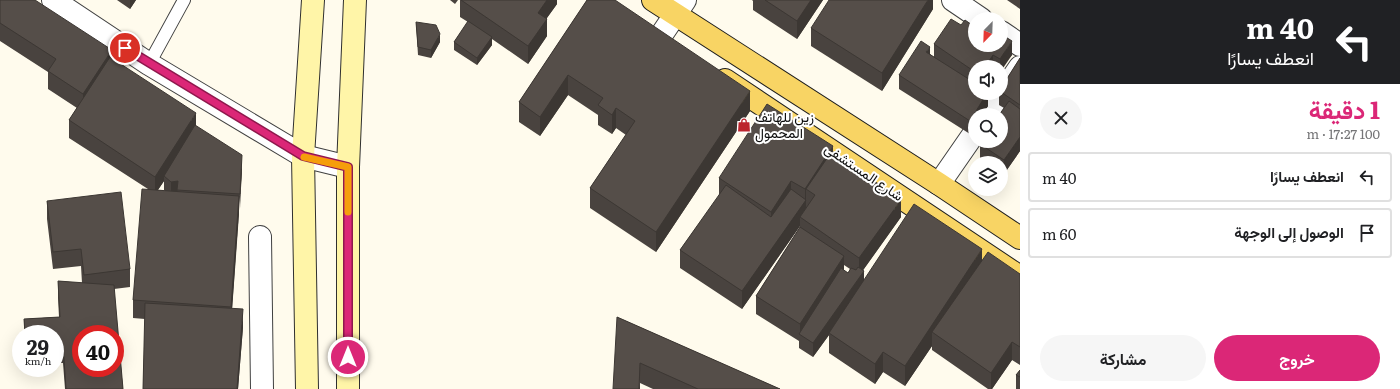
<!DOCTYPE html>
<html lang="ar">
<meta charset="utf-8">
<style>
:root{--surface:#fff;--page:#f6f6f6;--text:#202124;--muted:#757577;--line:#e0e0e0;--accent:#db2777}
body{margin:0;font-family:Literata,Vazirmatn,serif;background:var(--page);color:var(--text);direction:rtl;height:100vh;display:flex;flex-direction:column;font-size:15px;white-space:nowrap}
*{box-sizing:border-box;margin:0}
p{font-size:13px;color:var(--muted)}
.icon{flex:none;width:22px;height:22px;fill:none;stroke:currentColor;stroke-width:2;stroke-linecap:round;stroke-linejoin:round}
.map{position:relative;flex:1;overflow:hidden;direction:ltr}
.panel{display:flex;flex-direction:column;background:var(--surface);width:380px}
.panel>*{flex:none}
.guide{background:#202124;color:#fff;overflow:hidden}
.needle{width:26px;rotate:203deg}
.controls{position:absolute;left:968px;top:12px;display:grid;gap:8px}
.controls a{display:grid;place-items:center;width:40px;height:40px;border-radius:50%;background:var(--surface);box-shadow:0 4px 16px #0002;font-size:20px}
.speed{position:absolute;left:12px;top:325px;display:flex;gap:8px;font-size:20px;font-weight:700;text-align:center}
.speed>*{display:grid;place-content:center;width:52px;height:52px;border-radius:50%;background:var(--surface);box-shadow:0 4px 16px #0002;line-height:1}
.speed small{font-size:10px;font-weight:400}
.speed .limit{border:6px solid #d22;background:#fff;color:#111}
.pin{position:absolute;display:grid;place-items:center;width:34px;height:34px;color:#fff;margin:-17px;border:2px solid #fff;border-radius:50%;box-shadow:0 1px 4px #0007}
.me{position:absolute;width:44px;margin:-22px;rotate:0deg;stroke-linejoin:round;filter:drop-shadow(0 0 3px #0008)}
.turn{display:flex;align-items:center;gap:14px;height:84px;padding:0 20px;font-size:18px}
.turn .icon{width:52px;height:52px;stroke-width:2.5}
.turn b{display:block;font-size:28px;line-height:34px}
.round{display:grid;place-items:center;flex:none;width:42px;height:42px;border-radius:21px;background:var(--page)}
.head{display:flex;align-items:center;justify-content:space-between;height:68px;padding:0 20px}
h1{font-size:24px;font-weight:700;line-height:30px;color:var(--accent)}
.primary-button{display:flex;gap:8px;margin-top:auto;padding:8px 20px}
.primary-button a{flex:1;height:46px;border-radius:24px;background:var(--accent);color:#fff;font-size:16px;font-weight:700;line-height:46px;text-align:center}
.primary-button a+a{background:var(--page);color:var(--text)}
ul{padding:0;list-style:none}
li{display:flex;align-items:center;gap:12px;height:50px;margin:0 8px 6px;padding:0 12px;border:2px solid var(--line);border-radius:4px}
li div{flex:1}
li b{display:block;font-size:15px}
li em{font-style:normal}
main{display:flex;flex:1;min-height:0}
.map>svg:first-child{display:block}
.lines{fill:none;stroke-linecap:round;stroke-linejoin:round}
.lane-casing{stroke:#404040;stroke-width:14}
.street-casing{stroke:#404040;stroke-width:24}
.secondary-casing{stroke:#2f2f2f;stroke-width:24}
.primary-casing{stroke:#1e1e1e;stroke-width:24}
.lane{stroke:#fff;stroke-width:12}
.street{stroke:#fff;stroke-width:22}
.secondary{stroke:#fff5a8;stroke-width:22}
.primary{stroke:#f8d464;stroke-width:22}
.wall{fill:#49433f;fill-rule:evenodd}
.shaded-wall{fill:#3c3733}
.building{fill:#554e49;stroke:#3c3733;fill-rule:evenodd}
.route-casing{stroke:#8e194d;stroke-width:10}
.route{stroke:#db2777;stroke-width:7}
.slow{stroke:#f59e0b;stroke-width:7}
.labels{text-anchor:middle;stroke-width:4;stroke-linejoin:round;paint-order:stroke}
.poi-label{font-size:14px;fill:#0d0d0d;stroke:#fff;text-anchor:start}
.street-label{font-size:14px;fill:#0d0d0d;stroke:#fff}
</style>
<main>
<section class="panel">
<div class="guide">
<div class="turn"><svg class="icon" aria-label="left" viewBox="0 0 24 24"><path d="M17 20v-9H6M10 6l-5 5 5 5"/></svg><div><b>40 m</b>انعطف يسارًا</div></div>
</div>
<div class="head"><div><h1>1 دقيقة</h1><p>100 m · 17:27</p></div><a class="round"><svg class="icon" aria-label="close" viewBox="0 0 24 24"><path d="M6 6l12 12M18 6L6 18"/></svg></a></div>
<ul>
<li><svg class="icon" aria-label="left" viewBox="0 0 24 24"><path d="M17 20v-9H6M10 6l-5 5 5 5"/></svg><div><b>انعطف يسارًا</b></div><em>40 m</em></li>
<li><svg class="icon" aria-label="arrive" viewBox="0 0 24 24"><path d="M6 21V4h12l-3 4 3 4H6"/></svg><div><b>الوصول إلى الوجهة</b></div><em>60 m</em></li>
</ul>
<div class="primary-button"><a>خروج</a><a>مشاركة</a></div>
</section>
<div class="map">
<svg width="1020" height="389" viewBox="0 0 1020 389">
<rect width="100%" height="100%" fill="#fffbed"/>
<g class="lines">
<g class="lane-casing">
<path id="lane" d="M149 64 184 0"/>
</g>
<g class="street-casing">
<g id="street">
<path d="M53 0 149 64 303 156 348 167"/>
<path d="M953 0 981 19"/>
<path d="M1001 32 1020 45"/>
<path d="M660 37 685 0"/>
<path d="M987 115 1020 67"/>
<path d="M939 184 975 132"/>
<path d="M260 237 262 389"/>
</g>
</g>
<g class="secondary-casing">
<g id="secondary">
<path d="M307 389 303 156 313 0"/>
<path d="M348 389V167L355 0"/>
</g>
</g>
<g class="primary-casing">
<g id="primary">
<path d="M653 0 939 184 1020 238"/>
<path d="M725 80 1020 277"/>
</g>
</g>
<use href="#lane" class="lane"/>
<use href="#street" class="street"/>
<use href="#secondary" class="secondary"/>
<use href="#primary" class="primary"/>
</g>
<g class="wall">
<path d="M0 0 112 58 196 126 242 169 232 308 243 327 238 389H143L145 319 133 318V300L148 189 69 138V120L77 108 48 89V72L0 41ZM164 181V190L165 191 158 190Z"/>
<path d="M117 0H136L130 9Z"/>
<path d="M450 0H458L455 4Z"/>
<path d="M460 0H557V4L547 18V36L528 64 492 39V45L477 65 454 50V42L468 22 460 17Z"/>
<path d="M587 0 750 111 656 252 590 208V188L626 135 616 128 612 134 598 125V115L568 95 540 136 519 122V102Z"/>
<path d="M752 0H823L797 39 753 10V1Z"/>
<path d="M933 0V9L882 91 811 46V28Z"/>
<path d="M1007 0H1020V9Z"/>
<path d="M416 22 440 42 431 58 418 55Z"/>
<path d="M961 25 1012 55 1001 67H975V93H988V106L970 134 899 89V75L930 54 934 57V44Z"/>
<path d="M1020 58V151L1004 174 1001 172V163H988L980 158V144L1004 108 999 105V93H1001V88Z"/>
<path d="M833 152 901 217 863 270 864 280 982 260 1020 274V365L1012 360 992 389H988L932 350V346L905 386 883 372 875 384 829 353V335L813 357 799 348V341L756 314V296L800 227V226L742 309 680 268V250L719 196V178ZM844 265 850 269 848 273 844 270Z"/>
<path d="M47 201 130 269V287L114 289 123 389H65L63 363H55V334H24V319L59 317 58 298V281L82 283 81 266 53 269 47 219Z"/>
<path d="M617 317 780 389H653L640 383Z"/>
<path d="M1020 370V389H1016V375Z"/>
</g>
<g class="shaded-wall">
<path d="M130 0H136L130 9Z"/>
<path d="M547 0H557V4L538 30V13Z"/>
<path d="M811 0H823L797 39V21Z"/>
<path d="M928 0H933V9L882 91V73Z"/>
<path d="M547 19V36L528 64V46Z"/>
<path d="M440 34V42L431 58V50Z"/>
<path d="M492 37V45L477 65V58Z"/>
<path d="M1012 41V55L1001 71V67H1000V59Z"/>
<path d="M930 47V60L926 52Z"/>
<path d="M112 50V68L83 112V94Z"/>
<path d="M993 55V67H985Z"/>
<path d="M568 75V95L540 136V117Z"/>
<path d="M750 91V111L656 252V232Z"/>
<path d="M987 93H988V106L982 115H975V127L970 134V121Z"/>
<path d="M616 108V128L612 134V115Z"/>
<path d="M196 113V131L164 176V181L155 194V177Z"/>
<path d="M1020 137V151L1004 174V160Z"/>
<path d="M833 146V163L806 189V217H800V226L742 309V291L805 200V189Z"/>
<path d="M242 155V169L240 208V194Z"/>
<path d="M178 181 177 195 171 196V182Z"/>
<path d="M791 181V199L771 229V212Z"/>
<path d="M239 196V214L231 325V307Z"/>
<path d="M901 200V217L859 276V258Z"/>
<path d="M982 249V269L932 332V346L905 386V366Z"/>
<path d="M844 256V274L800 335V324Z"/>
<path d="M864 271V285L829 333V335L813 357V343Z"/>
<path d="M243 309V327L238 389H237Z"/>
<path d="M1012 342V360L992 389H991V373Z"/>
<path d="M883 352V372L875 384V364Z"/>
<path d="M640 363V389H639Z"/>
</g>
<g class="building">
<path d="M0 0H35L112 50 83 94 48 71 56 59 0 23Z"/>
<path d="M461 0H547L538 13 547 19 528 46Z"/>
<path d="M587 0H615L750 91 656 232 590 188 635 121 616 108 612 115 598 105 603 98 568 75 540 117 519 102Z"/>
<path d="M765 0H811L797 21Z"/>
<path d="M829 0H928L882 73 811 28Z"/>
<path d="M951 19 961 25 965 20 975 27V45H1001V34L1012 41 1000 59 993 55 985 67H975V72L934 44Z"/>
<path d="M468 21 492 37 477 58 454 42Z"/>
<path d="M416 22 436 25 440 34 431 50 418 47Z"/>
<path d="M921 41 930 47 926 52 975 83V93H987L970 121 899 75Z"/>
<path d="M110 57 196 113 155 177 69 120Z"/>
<path d="M1020 58V105L1001 92V88Z"/>
<path d="M1009 101 1020 109V137L1004 160 980 144 982 141H1001V115H999Z"/>
<path d="M767 104 833 146 805 189 791 181 771 212 719 178Z"/>
<path d="M195 125 242 155 240 194 177 190 178 181 171 182 164 176Z"/>
<path d="M832 151 901 200 859 258 800 217 815 195 806 189Z"/>
<path d="M726 185 771 217 791 189 806 200 742 291 680 250Z"/>
<path d="M142 189 239 196 231 307 133 300Z"/>
<path d="M121 192 130 269 84 275 81 249 53 252 47 201Z"/>
<path d="M914 204 982 249 905 366 883 352 875 364 829 333Z"/>
<path d="M800 227 844 256 800 324 756 296Z"/>
<path d="M988 252 1020 274V347L1012 342 991 373 932 332Z"/>
<path d="M858 267 864 271 813 343 799 334 841 268 848 273 851 268 856 270Z"/>
<path d="M58 281 114 285 123 389H66L63 345H55V334H25L24 319 60 317ZM81 334H115V368H81Z"/>
<path d="M145 303 243 309 237 389H143Z"/>
<path d="M617 317 780 389H698L640 363 639 389H613Z"/>
<path d="M1020 370V377L1016 375Z"/>
</g>
<g class="lines">
<g class="route-casing">
<path id="route" d="M125 48 303 156 348 167V357"/>
</g>
<use href="#route" class="route"/>
<path class="slow" d="M304 157 348 167V212"/>
</g>
<defs>
<g id="shop-bare" transform="scale(1.08)"><path d="M-5-2.5h2.3a2.7 3.5 0 0 1 5.4 0H5L5.5 6h-11ZM-1.5-2.5h3a1.5 2.3 0 0 0-3 0Z" fill="#bc252d" stroke="#fff" stroke-width="2.5" paint-order="stroke"/></g>
</defs>
<g fill-rule="evenodd">
<use href="#shop-bare" x="744" y="125"/>
</g>
<g class="labels">
<g class="poi-label">
<text x="755" y="122">زين للهاتف<tspan x="755" dy="16">المحمول</tspan></text>
</g>
<g class="street-label">
<text transform="translate(864 172) rotate(34)" y="5">شارع المستشفى</text>
</g>
</g>
</svg>
<div class="controls">
<a><svg class="needle" viewBox="-14 -14 28 28"><path d="M0-13l5 13h-10z" fill="#e53935"/><path d="M0 13l5-13h-10z" fill="#757577"/></svg></a>
<a><svg class="icon" aria-label="sound" viewBox="0 0 24 24"><path d="M4 9h4l5-4v14l-5-4H4zM17 9q2 3 0 6"/></svg></a>
<a><svg class="icon" aria-label="search" viewBox="0 0 24 24"><circle cx="10" cy="10" r="6"/><path d="M15 15l6 6"/></svg></a>
<a><svg class="icon" aria-label="layers" viewBox="0 0 24 24"><path d="M12 4l9 5-9 5-9-5zM3 14l9 5 9-5"/></svg></a>
</div>
<div class="speed"><div>29<small>km/h</small></div><div class="limit">40</div></div>
<div class="pin" style="left:125px;top:48px;background:#d93025"><svg class="icon" aria-label="arrive" viewBox="0 0 24 24"><path d="M6 21V4h12l-3 4 3 4H6"/></svg></div>
<svg class="me" style="left:348px;top:357px" viewBox="-20 -20 40 40"><circle r="17" fill="#db2777" stroke="#fff" stroke-width="3"/><path d="M0-11L8 9 0 5-8 9z" fill="#fff"/></svg>
</div>
</main>
